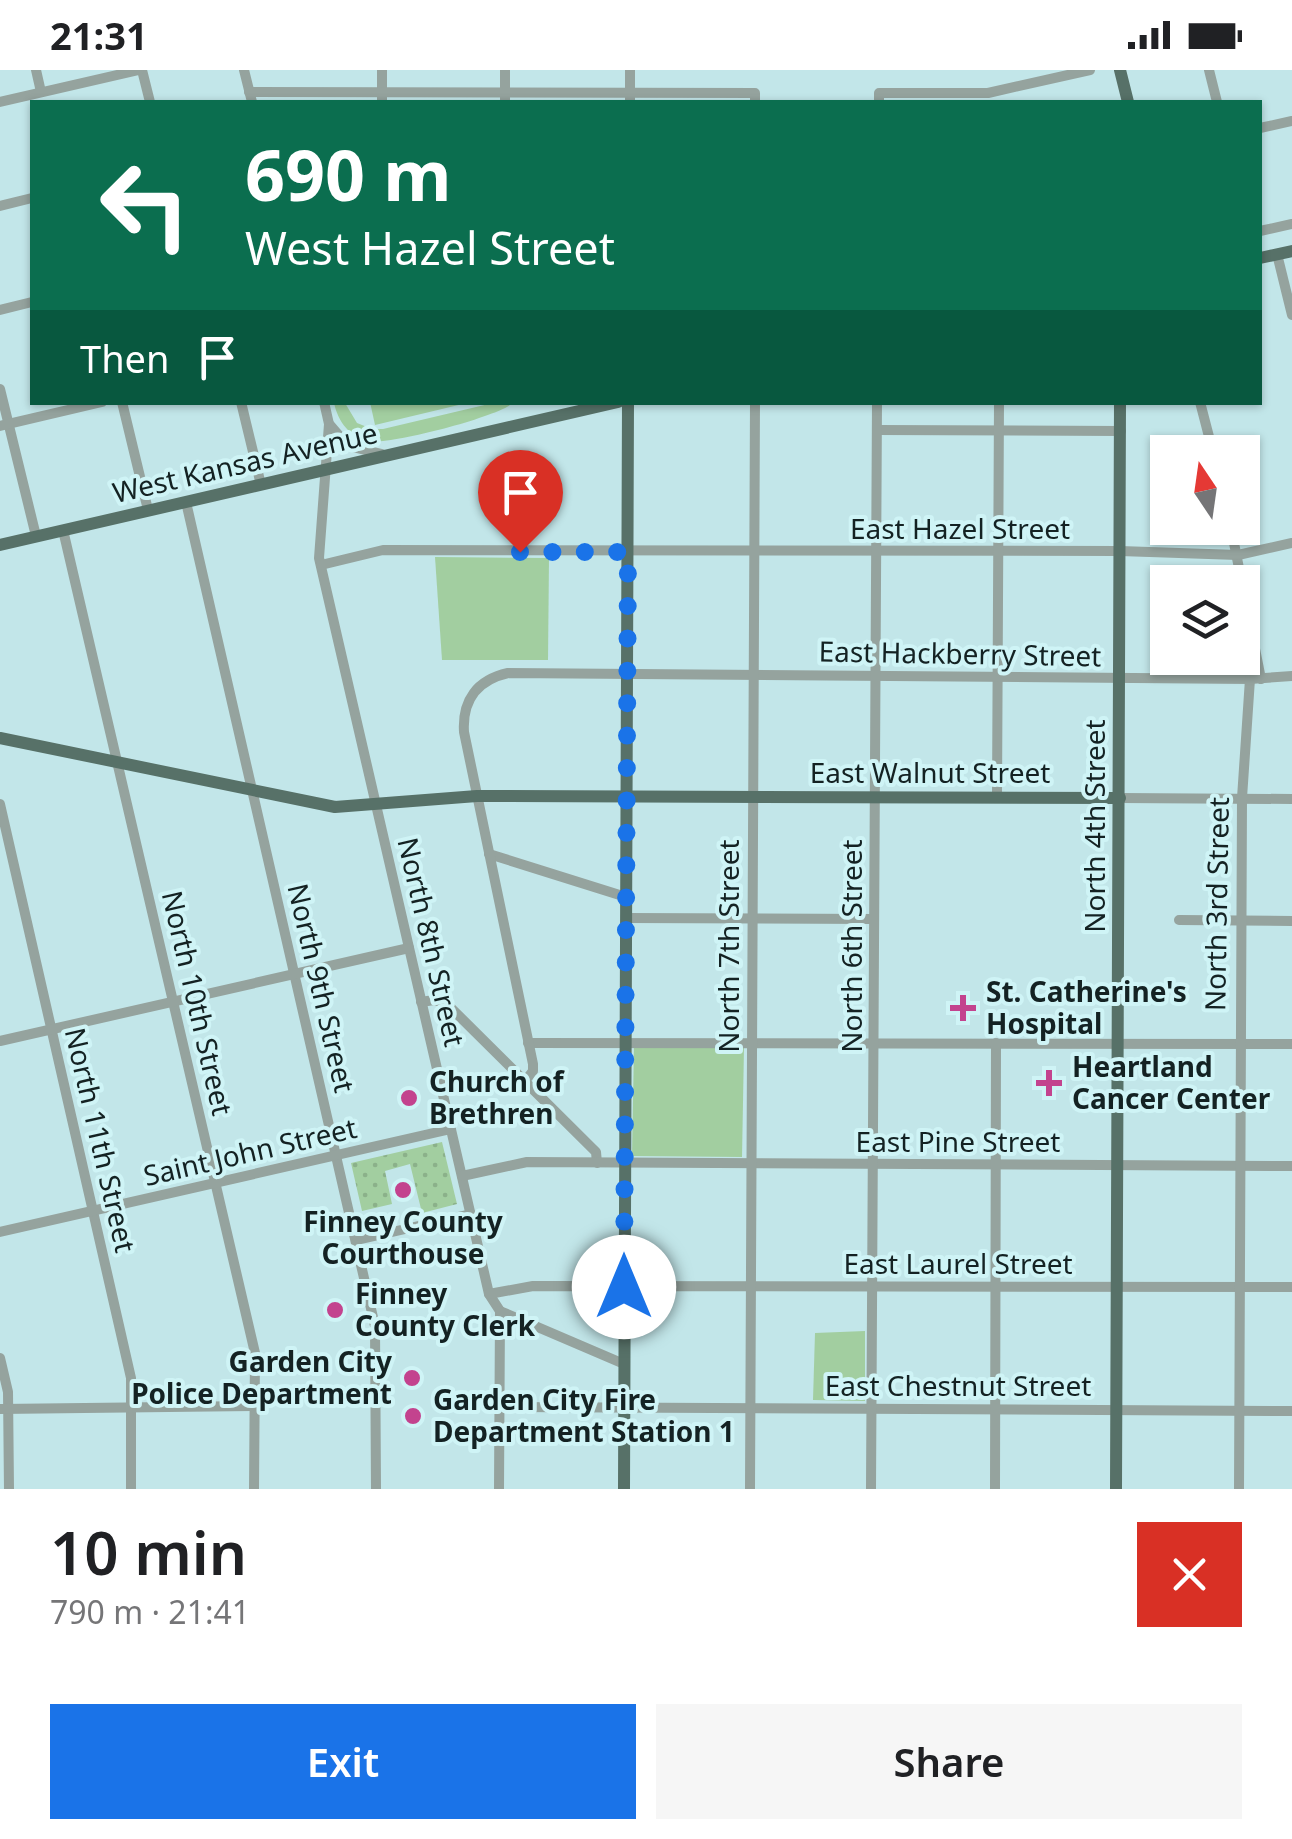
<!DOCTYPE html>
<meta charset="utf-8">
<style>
:root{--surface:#fff;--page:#f6f6f6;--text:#202124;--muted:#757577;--accent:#1a73e8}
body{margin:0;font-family:"Noto Sans",sans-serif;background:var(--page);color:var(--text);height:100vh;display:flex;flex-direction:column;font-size:38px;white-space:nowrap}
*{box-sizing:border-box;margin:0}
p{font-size:32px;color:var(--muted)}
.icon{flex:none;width:55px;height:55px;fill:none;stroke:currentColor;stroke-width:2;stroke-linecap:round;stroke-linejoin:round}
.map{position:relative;height:1419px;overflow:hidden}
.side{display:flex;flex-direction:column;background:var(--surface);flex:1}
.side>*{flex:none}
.banner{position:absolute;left:30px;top:30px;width:1232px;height:305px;border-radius:0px;box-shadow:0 2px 8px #0004;background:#0b6e4f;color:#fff;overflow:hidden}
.needle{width:65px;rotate:347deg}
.controls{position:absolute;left:1150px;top:365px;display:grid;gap:20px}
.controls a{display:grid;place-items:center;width:110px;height:110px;border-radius:0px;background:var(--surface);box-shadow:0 2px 8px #0004;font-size:50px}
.pin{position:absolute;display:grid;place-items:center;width:85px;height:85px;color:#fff;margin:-102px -42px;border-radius:50% 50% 50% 0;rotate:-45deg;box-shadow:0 0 10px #0007}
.pin .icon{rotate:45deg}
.me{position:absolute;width:110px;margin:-55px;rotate:0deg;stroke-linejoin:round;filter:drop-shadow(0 0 8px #0008)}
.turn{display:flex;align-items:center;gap:35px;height:210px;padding:0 50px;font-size:45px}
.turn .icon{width:130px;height:130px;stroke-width:2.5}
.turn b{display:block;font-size:70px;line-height:85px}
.then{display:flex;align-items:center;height:95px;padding:0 50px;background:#0003;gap:20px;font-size:38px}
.round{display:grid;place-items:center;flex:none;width:105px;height:105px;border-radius:0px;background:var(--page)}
.overview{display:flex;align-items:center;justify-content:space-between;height:170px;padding:0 50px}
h1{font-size:60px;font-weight:600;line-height:75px}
.cta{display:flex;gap:20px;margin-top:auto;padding:20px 50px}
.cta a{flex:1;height:115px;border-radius:0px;background:var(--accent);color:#fff;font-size:40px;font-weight:600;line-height:115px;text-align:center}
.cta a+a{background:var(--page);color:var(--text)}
.status{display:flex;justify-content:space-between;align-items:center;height:70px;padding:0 50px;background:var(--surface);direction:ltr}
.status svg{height:28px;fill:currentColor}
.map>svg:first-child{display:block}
.grass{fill:url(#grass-dots)}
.green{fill:#a2cea0}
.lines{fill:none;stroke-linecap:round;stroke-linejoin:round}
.minor{stroke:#95a39e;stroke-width:10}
.major{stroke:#577168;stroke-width:12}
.route{stroke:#1a73e8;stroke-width:18;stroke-dasharray:0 32.4}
.poi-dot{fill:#c3438e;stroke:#cff4f6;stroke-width:4}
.labels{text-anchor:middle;stroke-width:8;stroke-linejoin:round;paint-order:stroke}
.street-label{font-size:28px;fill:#142223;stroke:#cff4f6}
.poi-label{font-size:28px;font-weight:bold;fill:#142223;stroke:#cff4f6;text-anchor:start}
</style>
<div class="status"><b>21:31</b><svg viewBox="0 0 49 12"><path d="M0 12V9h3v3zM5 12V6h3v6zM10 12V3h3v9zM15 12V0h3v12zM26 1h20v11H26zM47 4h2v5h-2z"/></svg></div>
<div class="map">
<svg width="1292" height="1419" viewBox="0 0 1292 1419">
<defs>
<pattern id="grass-dots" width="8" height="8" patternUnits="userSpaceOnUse" patternTransform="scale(2.5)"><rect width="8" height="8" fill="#a2cea0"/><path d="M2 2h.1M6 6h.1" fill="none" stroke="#8bb18a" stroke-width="1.8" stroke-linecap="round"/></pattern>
</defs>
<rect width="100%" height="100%" fill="#c2e6e9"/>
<path class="grass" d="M442 1072 457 1134 422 1143 410 1094 385 1101 392 1134 362 1141 351 1093Z"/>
<g class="green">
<path d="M370 332H467V333L375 355Z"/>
<path d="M334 333H345L357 353 372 359H383L493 333H513C497 347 390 375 369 371 349 367 338 351 334 333Z"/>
<path d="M435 487 549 488 548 590H442Z"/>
<path d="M634 976 744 977 742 1087 632 1086Z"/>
<path d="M865 1261V1331L813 1330 815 1263Z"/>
</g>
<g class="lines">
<g class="minor">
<path d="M36 0 41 22"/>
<path d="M142 0 150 32"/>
<path d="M244 0 252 32"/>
<path d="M382 0V32"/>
<path d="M1209 0 1217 32"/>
<path d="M249 22 755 23V32"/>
<path d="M0 32 139 0"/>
<path d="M505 32V0"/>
<path d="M630 32V0"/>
<path d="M879 32V23H988L1090 0"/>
<path d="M1260 58 1292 51"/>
<path d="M0 136 32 128"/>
<path d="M1260 161 1292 154"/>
<path d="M1277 184 1292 245"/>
<path d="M0 240 32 232"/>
<path d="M0 319 36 466"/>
<path d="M122 332 148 440"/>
<path d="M241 332 261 415"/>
<path d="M324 332 329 354 319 488 489 1224 500 1241 499 1419"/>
<path d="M1200 332 1213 382"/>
<path d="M330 355 348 376 382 384"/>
<path d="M0 356 102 332"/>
<path d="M877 360 1121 361"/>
<path d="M186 432 375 1256 376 1419"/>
<path d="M1231 458 1261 609"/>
<path d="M63 460 255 1283 254 1419"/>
<path d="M321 495 383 480 1120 481 1238 485 1292 473"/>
<path d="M997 728 999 332"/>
<path d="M1120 728 1292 729"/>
<path d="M0 734 131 1308V1419"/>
<path d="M489 784 626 827"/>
<path d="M626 848 874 849"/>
<path d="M1179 850 1292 851"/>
<path d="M421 932 434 930 447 934 596 1082 597 1093"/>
<path d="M0 971 409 878"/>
<path d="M528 973 1292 974"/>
<path d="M525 1011 533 1001V994L464 662C462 630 477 610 508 603L1250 609 1292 606"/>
<path d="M462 1106 527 1092 1292 1096"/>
<path d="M0 1162 451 1059"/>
<path d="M357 1170 471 1144"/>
<path d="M489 1224 533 1216 1292 1217"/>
<path d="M500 1241 624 1294"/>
<path d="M0 1288 8 1322 9 1419"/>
<path d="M500 1337 1292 1341"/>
<path d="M0 1339 253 1336"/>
<path d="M750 1419 755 332"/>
<path d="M871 1419 877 332"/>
<path d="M995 1419 996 973"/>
<path d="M1239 1419 1242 728 1250 609"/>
</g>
<g class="major">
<path d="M1120 0 1128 32"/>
<path d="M1260 188 1292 181"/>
<path d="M0 475 618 332"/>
<path d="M0 668 335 737 477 726 1120 728"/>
<path d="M624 1419 628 332"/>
<path d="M1116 1419 1120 332"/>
</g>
</g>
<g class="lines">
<path class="route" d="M520 482H628L624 1217"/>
</g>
<g class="poi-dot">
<path d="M958 923h10v10h10v10h-10v10h-10v-10h-10v-10h10z"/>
<path d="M1044 998h10v10h10v10h-10v10h-10v-10h-10v-10h10z"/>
<circle cx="409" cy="1028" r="10"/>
<circle cx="403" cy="1120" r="10"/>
<circle cx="335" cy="1240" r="10"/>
<circle cx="412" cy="1308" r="10"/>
<circle cx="413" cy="1346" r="10"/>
</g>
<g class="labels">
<g class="street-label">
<text transform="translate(245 393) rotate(-13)" y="10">West Kansas Avenue</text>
<text x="960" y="469">East Hazel Street</text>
<text transform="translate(960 584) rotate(1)" y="10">East Hackberry Street</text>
<text x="930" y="713">East Walnut Street</text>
<text transform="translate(1095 756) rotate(-90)" y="10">North 4th Street</text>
<text transform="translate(1217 834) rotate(-89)" y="10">North 3rd Street</text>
<text transform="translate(431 872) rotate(77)" y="10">North 8th Street</text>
<text transform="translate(729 876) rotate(-90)" y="10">North 7th Street</text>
<text transform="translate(852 876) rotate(-90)" y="10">North 6th Street</text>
<text transform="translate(321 918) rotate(77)" y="10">North 9th Street</text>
<text transform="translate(197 933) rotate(77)" y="10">North 10th Street</text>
<text transform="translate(100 1070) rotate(77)" y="10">North 11th Street</text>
<text x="958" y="1082">East Pine Street</text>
<text transform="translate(250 1082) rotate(-13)" y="10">Saint John Street</text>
<text x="958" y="1204">East Laurel Street</text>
<text x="958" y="1326">East Chestnut Street</text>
</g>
<g class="poi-label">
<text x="986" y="932">St. Catherine's<tspan x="986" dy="32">Hospital</tspan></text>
<text x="1072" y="1007">Heartland<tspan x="1072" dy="32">Cancer Center</tspan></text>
<text x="429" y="1022">Church of<tspan x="429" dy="32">Brethren</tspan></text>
<text x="403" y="1162" text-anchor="middle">Finney County<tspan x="403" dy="32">Courthouse</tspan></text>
<text x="355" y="1234">Finney<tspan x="355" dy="32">County Clerk</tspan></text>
<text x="392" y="1302" text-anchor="end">Garden City<tspan x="392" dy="32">Police Department</tspan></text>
<text x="433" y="1340">Garden City Fire<tspan x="433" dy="32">Department Station 1</tspan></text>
</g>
</g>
</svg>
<div class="controls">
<a><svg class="needle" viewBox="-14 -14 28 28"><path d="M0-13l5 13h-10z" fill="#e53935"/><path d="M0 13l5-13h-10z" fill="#757577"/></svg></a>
<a><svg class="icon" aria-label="layers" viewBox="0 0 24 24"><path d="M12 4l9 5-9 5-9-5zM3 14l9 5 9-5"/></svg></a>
</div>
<div class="pin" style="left:520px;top:482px;background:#d93025"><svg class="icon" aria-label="arrive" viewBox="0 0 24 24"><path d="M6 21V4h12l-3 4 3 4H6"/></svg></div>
<svg class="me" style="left:624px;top:1217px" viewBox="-20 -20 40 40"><circle r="19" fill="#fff"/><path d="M0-13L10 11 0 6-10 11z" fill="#1a73e8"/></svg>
<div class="banner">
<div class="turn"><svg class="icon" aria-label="left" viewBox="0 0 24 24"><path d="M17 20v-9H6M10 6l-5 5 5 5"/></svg><div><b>690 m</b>West Hazel Street</div></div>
<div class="then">Then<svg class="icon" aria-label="arrive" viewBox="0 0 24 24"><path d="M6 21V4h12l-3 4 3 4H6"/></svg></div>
</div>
</div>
<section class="side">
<div class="overview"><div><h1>10 min</h1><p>790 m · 21:41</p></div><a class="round" style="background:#d93025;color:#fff"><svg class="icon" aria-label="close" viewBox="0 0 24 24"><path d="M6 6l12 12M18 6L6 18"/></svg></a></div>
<div class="cta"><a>Exit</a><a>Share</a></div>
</section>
